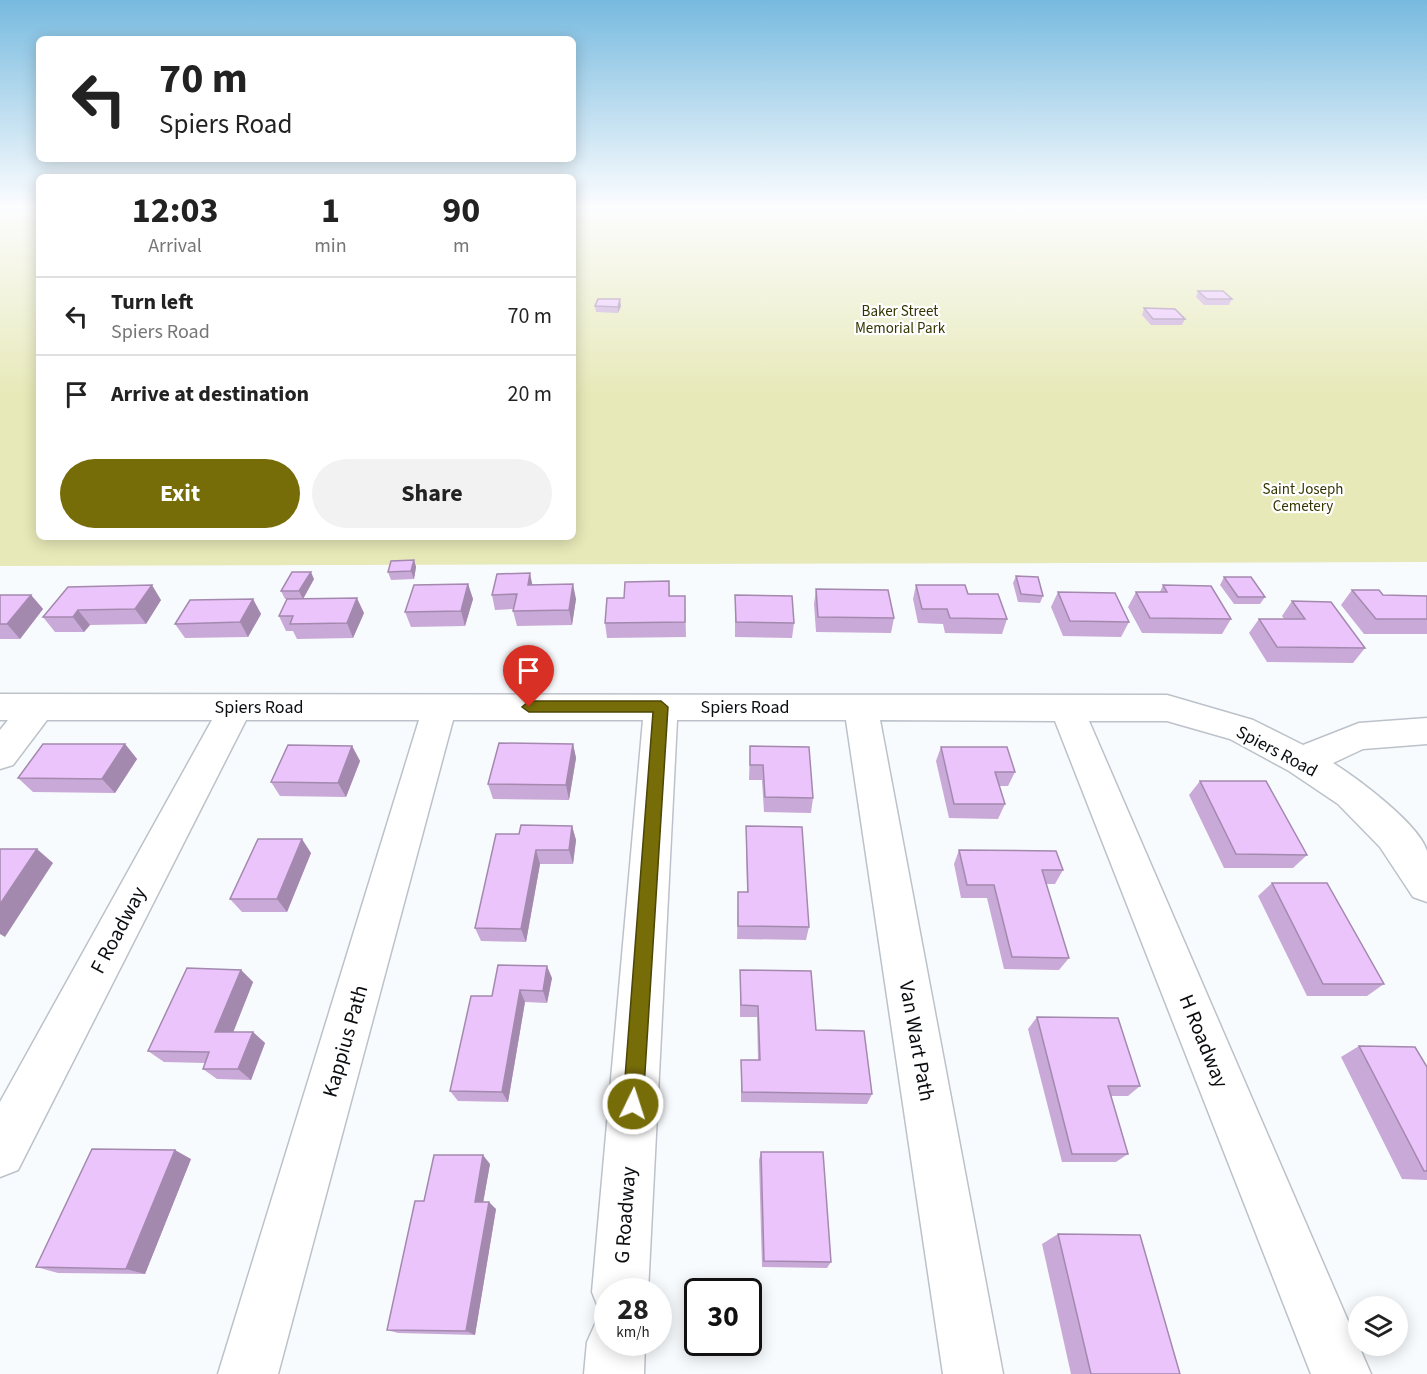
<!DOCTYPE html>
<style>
:root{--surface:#fff;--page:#f2f2f2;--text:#222;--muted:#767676;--line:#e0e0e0;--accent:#766c08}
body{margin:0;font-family:"Source Sans 3",sans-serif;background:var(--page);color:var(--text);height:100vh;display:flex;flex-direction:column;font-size:22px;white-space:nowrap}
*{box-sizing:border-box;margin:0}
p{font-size:20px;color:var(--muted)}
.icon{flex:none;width:33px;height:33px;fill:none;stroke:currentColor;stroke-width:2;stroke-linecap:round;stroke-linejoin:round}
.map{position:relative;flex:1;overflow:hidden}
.sheet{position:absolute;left:36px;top:174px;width:540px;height:366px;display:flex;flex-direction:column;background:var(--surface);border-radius:9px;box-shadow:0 3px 15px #0003}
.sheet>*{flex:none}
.top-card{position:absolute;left:36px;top:36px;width:540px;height:126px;border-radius:9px;box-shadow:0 3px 15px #0003;background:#fff;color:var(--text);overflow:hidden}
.fabs{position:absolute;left:1348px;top:1296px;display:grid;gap:12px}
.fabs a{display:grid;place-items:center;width:60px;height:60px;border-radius:50%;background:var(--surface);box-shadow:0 3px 15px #0003;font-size:30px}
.speed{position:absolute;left:594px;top:1278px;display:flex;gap:12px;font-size:30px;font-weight:700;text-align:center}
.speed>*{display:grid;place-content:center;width:78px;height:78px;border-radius:50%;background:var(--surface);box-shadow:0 3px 15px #0003;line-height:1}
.speed small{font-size:15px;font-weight:400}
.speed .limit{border:3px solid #111;border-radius:9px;background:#fff;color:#111}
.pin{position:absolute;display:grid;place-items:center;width:51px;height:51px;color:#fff;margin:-62px -26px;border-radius:50% 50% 50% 0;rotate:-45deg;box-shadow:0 0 6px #0007}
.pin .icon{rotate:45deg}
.me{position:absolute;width:66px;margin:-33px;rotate:4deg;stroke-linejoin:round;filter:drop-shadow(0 0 4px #0008)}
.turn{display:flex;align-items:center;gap:21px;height:126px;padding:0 24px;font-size:27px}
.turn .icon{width:78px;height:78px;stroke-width:2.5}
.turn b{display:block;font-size:42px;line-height:51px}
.eta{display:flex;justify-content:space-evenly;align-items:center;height:102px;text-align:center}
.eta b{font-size:36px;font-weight:700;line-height:42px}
.primary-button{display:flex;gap:12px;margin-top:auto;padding:12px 24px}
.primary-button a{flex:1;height:69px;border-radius:36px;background:var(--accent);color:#fff;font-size:24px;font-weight:700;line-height:69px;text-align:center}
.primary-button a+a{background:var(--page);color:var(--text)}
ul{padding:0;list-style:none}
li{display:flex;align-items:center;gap:18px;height:78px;padding:0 24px;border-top:2px solid var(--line)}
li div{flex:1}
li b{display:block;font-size:22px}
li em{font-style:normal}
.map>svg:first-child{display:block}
.green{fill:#e7e9b8}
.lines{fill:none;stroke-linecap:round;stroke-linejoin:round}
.street-casing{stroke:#bcc2ca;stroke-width:3}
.street{fill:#fff;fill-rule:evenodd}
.wall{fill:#c9a9d7}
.shaded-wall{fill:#a489af}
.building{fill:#eac4fa;stroke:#a489af;stroke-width:1.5}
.route{fill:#766c08;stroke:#4d4605;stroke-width:1.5}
.labels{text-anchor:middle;stroke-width:4.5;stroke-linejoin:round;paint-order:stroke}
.far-park-label{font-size:15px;fill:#353502;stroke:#fff}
.street-label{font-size:18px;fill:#0b0d10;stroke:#fff}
.near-street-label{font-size:21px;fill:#0b0d10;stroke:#fff}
</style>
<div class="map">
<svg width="1427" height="1374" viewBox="0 0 1427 1374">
<rect width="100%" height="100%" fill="#f8fbfe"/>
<path class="green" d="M0 205H39V537H573V205H1427V562L0 566Z"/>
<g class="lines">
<g class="street-casing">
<g id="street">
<path d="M0 694 1167 695 1253 720 1303 745 1359 723 1427 718V744L1363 749 1333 763C1357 778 1419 824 1427 851 1427 865 1427 887 1427 902L1413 897 1380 847 1338 804 1289 771 1230 739 1167 721H1089L1371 1374H1311L1055 721 880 720 1003 1374H943L846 720H677L648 1292H608V1315L600 1312 592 1292 643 720H453L278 1374H218L419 720H246L18 1170 0 1177V1102L212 720H47L13 765 0 769V730L8 720H0Z"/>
<path d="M608 1317V1342H645L644 1374H584L587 1342 596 1322Z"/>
</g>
</g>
<use href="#street" class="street"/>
</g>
<g class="wall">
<path d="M1198 291 1232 299 1229 305H1204L1196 297Z"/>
<path d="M595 306H621L618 313 596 312Z"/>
<path d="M1144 308 1185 319 1182 325H1151L1142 315Z"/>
<path d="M414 560 416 567 414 579 391 580 388 572Z"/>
<path d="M1016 576 1043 596 1040 603 1018 602 1013 583Z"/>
<path d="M1224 577 1265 597 1260 604H1234L1220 585Z"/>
<path d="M314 579 303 599H285L281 591Z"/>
<path d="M669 581 670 596H685L686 637 607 638 605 623 624 598Z"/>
<path d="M468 584 473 599 465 626 411 627 405 612Z"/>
<path d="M533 585 576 599 572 625 517 626 513 611V609L495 610 492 595Z"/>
<path d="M916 585 968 594 1007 619 1002 634 945 633 943 624 918 623 913 599Z"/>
<path d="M1163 585 1231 619 1222 634 1142 633 1128 607 1136 592H1160Z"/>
<path d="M68 587 161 600 146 624 90 625 84 632H55L43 617Z"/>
<path d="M816 589 894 618 891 633 816 632 814 604Z"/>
<path d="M1352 590 1383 595 1427 596V634H1364L1341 605Z"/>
<path d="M1058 592 1129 622 1121 637 1063 636 1051 607Z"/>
<path d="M0 595H31L43 609 20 639H0Z"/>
<path d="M735 595 794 623 792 638 735 637Z"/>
<path d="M253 599 261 614 248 637 185 638 175 624Z"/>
<path d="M1292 601 1365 648 1353 663 1267 662 1249 633 1259 619H1284L1282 616Z"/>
<path d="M364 613 353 638 297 639 293 631H286L279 616Z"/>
<path d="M125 744 137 759 115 793 33 792 18 778Z"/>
<path d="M573 744 576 758 569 800 493 799 488 784Z"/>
<path d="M352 746 360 761 346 797 280 796 271 782Z"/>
<path d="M750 746 813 798 811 813 764 812 762 780H749Z"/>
<path d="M941 747 1015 772 1008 786H999L1005 804 998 819 949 818 936 761Z"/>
<path d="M1200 781 1307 855 1293 868H1224L1189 795Z"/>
<path d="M572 826 576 840 573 864H540L526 942 481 941 475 928 519 834Z"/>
<path d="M746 826 809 927 806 940 737 939 738 892H747L746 840Z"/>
<path d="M959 850 1063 870 1055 884H1046L1069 958 1059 970 1004 969 987 898H961L954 864Z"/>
<path d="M311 853 287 912H242L230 899Z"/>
<path d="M1272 883 1384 984 1367 996H1307L1258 896Z"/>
<path d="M241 970 253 982 233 1032H253L265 1043 251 1080 217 1079 203 1069 205 1063 164 1062 148 1051Z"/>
<path d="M740 970 816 1030 872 1094 867 1104 741 1102V1060H758L757 1017H740Z"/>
<path d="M552 978 547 1003 525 1002 508 1102 458 1101 450 1091 492 996Z"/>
<path d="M1037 1017 1140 1086 1128 1096H1111L1128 1154 1116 1162H1062L1028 1029Z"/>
<path d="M1359 1046 1427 1067V1180L1402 1179 1341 1057Z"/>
<path d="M761 1152 831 1262 827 1268 762 1267 759 1160Z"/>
<path d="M191 1159 145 1274 58 1273 36 1267Z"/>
<path d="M490 1164 483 1202 496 1209 475 1335 398 1333 387 1330 424 1201Z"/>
<path d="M1058 1234 1180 1374H1071L1042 1244Z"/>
</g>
<g class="shaded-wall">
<path d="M620 299 621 306 618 313V307Z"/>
<path d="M414 560 416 567 414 579 411 571Z"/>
<path d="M311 572 314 579 303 599 299 591Z"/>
<path d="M530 573 533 588 528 585Z"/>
<path d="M468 584 473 599 465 626 461 611Z"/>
<path d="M573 584 576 599 572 625 569 610Z"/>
<path d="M152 585 161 600 146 624 135 609Z"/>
<path d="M31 595 43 609 20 639 7 624Z"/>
<path d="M357 598 364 613 353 638 347 623Z"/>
<path d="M253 599 261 614 248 637 240 622Z"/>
<path d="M78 610 90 625 84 632 73 617Z"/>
<path d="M125 744 137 759 115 793 102 779Z"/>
<path d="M573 744 576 758 569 800 566 785Z"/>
<path d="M352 746 360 761 346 797 338 783Z"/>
<path d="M572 826 576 840 573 864 569 850Z"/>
<path d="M302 839 311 853 287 912 277 899Z"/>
<path d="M37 849 53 863 5 937 0 934V904Z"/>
<path d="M536 850 540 864 526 942 521 929Z"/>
<path d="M547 966 552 978 547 1003 543 991Z"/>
<path d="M241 970 253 982 229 1043 215 1032Z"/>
<path d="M520 990 525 1002 508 1102 502 1092Z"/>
<path d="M253 1032 265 1043 251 1080 238 1069Z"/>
<path d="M175 1150 191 1159 145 1274 126 1269Z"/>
<path d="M483 1155 490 1164 482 1209 475 1202Z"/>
<path d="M489 1202 496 1209 475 1335 466 1331Z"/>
</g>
<g class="building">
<path d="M1198 291H1223L1232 299H1207Z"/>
<path d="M598 299H620L618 307 595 306Z"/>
<path d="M1144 308 1175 309 1185 319H1153Z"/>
<path d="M414 560 411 571 388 572 391 561Z"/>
<path d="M292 572H311L299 591H281Z"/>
<path d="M530 573 528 585 573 584 569 610 513 611 517 594 492 595 497 574Z"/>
<path d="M1016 576 1038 577 1043 596 1021 594Z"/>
<path d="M1224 577H1251L1265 597H1238Z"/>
<path d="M669 581V596H685V622L605 623 607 598H624L625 582Z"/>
<path d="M468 584 461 611 405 612 414 585Z"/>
<path d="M152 585 135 609 78 610 73 617H43L68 587Z"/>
<path d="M916 585H965L968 594H998L1007 619 950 618 947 609H922Z"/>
<path d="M1163 585 1211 586 1231 619 1150 618 1136 592H1167Z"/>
<path d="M816 589 888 590 894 618 818 617Z"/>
<path d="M1352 590H1379L1383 595 1427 596V619H1376Z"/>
<path d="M1058 592 1115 593 1129 622 1070 621Z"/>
<path d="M0 595H31L7 624H0Z"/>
<path d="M735 595 792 596 794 623 736 622Z"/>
<path d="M357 598 347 623 290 624 293 616H279L287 599Z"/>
<path d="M253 599 240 622 175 624 190 600Z"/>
<path d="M1292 601 1331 602 1365 648 1277 647 1259 619H1305Z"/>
<path d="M499 743 573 744 566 785 488 784Z"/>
<path d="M43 744H125L102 779 18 778Z"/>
<path d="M288 745 352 746 338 783 271 782Z"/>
<path d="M750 746 809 747 813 798 765 797 763 765H750Z"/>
<path d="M941 747H1007L1015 772H995L1005 804H954Z"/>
<path d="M1200 781H1266L1307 855 1236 854Z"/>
<path d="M521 825 572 826 569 850H536L521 929 475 928 496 834H519Z"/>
<path d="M746 826 802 827 809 927 738 926V892H748Z"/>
<path d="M258 839H302L277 899H230Z"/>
<path d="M0 849H37L0 904Z"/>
<path d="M959 850 1056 851 1063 870H1042L1069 958 1012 957 994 885H967Z"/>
<path d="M1272 883H1327L1384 984H1323Z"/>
<path d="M498 965 547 966 543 991 520 990 502 1092 450 1091 471 996H492Z"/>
<path d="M187 968 241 970 215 1032H253L238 1069H203L209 1052 148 1051Z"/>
<path d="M740 970 811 971 816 1030 864 1031 872 1094 742 1092 741 1060H760L758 1006 741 1005Z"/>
<path d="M1037 1017 1118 1018 1140 1086H1108L1128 1154H1072Z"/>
<path d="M1359 1046 1415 1047 1427 1067V1171H1424Z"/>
<path d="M92 1149 175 1150 126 1269 36 1267Z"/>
<path d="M761 1152H823L831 1262 764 1261Z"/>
<path d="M434 1155H483L475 1202H489L466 1331 387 1330 415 1201H424Z"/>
<path d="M1058 1234 1140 1235 1180 1374H1091Z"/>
</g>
<linearGradient id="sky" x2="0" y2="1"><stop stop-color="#77badf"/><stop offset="0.52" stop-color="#fcfdff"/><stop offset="1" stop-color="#fcfdff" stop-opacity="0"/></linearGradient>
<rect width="1427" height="397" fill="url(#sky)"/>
<path class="route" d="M529 701H661L668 707 643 1104 640 1111 633 1114 626 1111 623 1104 653 712H529L522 707Z"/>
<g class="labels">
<g class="far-park-label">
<text x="900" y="316">Baker Street<tspan x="900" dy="17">Memorial Park</tspan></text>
<text x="1303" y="494">Saint Joseph<tspan x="1303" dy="17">Cemetery</tspan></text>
</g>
<g class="street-label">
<text x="259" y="713">Spiers Road</text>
<text x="745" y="713">Spiers Road</text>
<text transform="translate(1277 751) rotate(28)" y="6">Spiers Road</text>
</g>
<g class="near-street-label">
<text transform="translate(118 930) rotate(-62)" y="7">F Roadway</text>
<text transform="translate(345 1041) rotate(-74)" y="7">Kappius Path</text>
<text transform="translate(917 1041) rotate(80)" y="7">Van Wart Path</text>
<text transform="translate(1204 1041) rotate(68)" y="7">H Roadway</text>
<text transform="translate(625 1215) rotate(-86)" y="7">G Roadway</text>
</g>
</g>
</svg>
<div class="fabs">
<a><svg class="icon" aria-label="layers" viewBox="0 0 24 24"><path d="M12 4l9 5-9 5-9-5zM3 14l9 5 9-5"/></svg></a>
</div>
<div class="speed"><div>28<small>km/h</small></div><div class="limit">30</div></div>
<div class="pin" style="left:529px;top:707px;background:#d93025"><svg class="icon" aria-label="arrive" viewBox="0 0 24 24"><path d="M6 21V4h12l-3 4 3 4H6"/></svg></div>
<svg class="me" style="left:633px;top:1104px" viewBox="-20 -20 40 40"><circle r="17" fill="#766c08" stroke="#fff" stroke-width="3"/><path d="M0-11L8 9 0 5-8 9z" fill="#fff"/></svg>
<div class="top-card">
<div class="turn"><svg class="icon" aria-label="left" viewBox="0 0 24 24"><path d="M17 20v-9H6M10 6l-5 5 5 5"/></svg><div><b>70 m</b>Spiers Road</div></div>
</div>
<section class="sheet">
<div class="eta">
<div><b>12:03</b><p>Arrival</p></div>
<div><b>1</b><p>min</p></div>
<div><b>90</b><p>m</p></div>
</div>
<ul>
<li><svg class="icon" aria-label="left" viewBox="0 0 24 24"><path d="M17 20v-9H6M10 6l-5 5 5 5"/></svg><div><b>Turn left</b><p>Spiers Road</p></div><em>70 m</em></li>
<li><svg class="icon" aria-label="arrive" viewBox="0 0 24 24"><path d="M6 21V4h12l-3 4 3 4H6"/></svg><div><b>Arrive at destination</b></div><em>20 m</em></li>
</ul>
<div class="primary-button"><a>Exit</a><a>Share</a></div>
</section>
</div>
